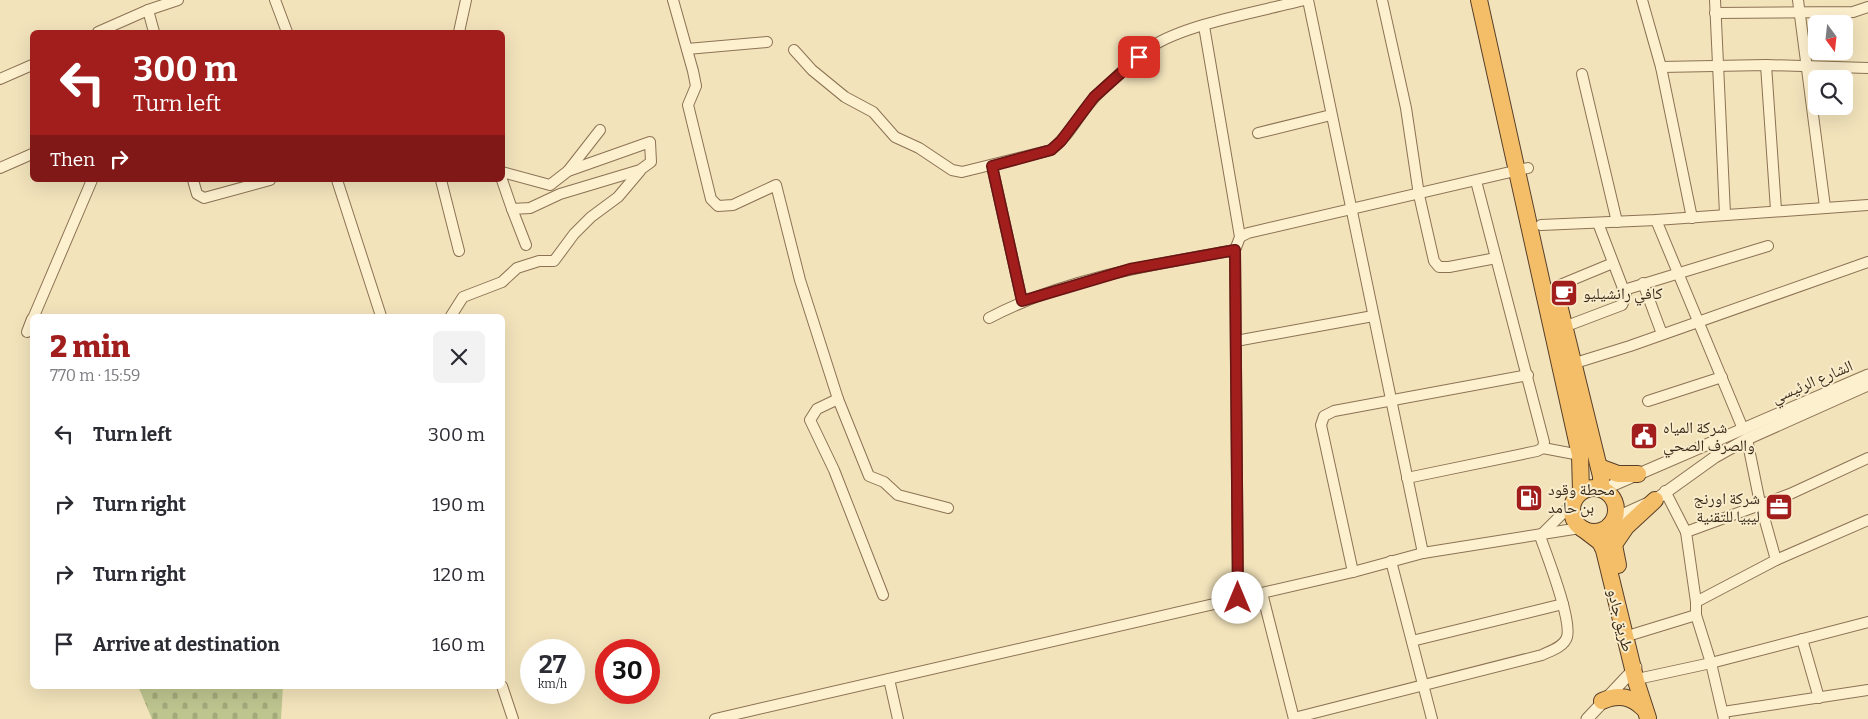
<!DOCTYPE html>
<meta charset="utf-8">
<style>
:root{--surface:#fff;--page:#f2f2f3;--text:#2b2b33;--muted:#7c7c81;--accent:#a11e1d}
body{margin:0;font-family:Bitter,"Noto Naskh Arabic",serif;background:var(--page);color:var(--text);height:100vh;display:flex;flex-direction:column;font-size:19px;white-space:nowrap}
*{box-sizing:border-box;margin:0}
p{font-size:16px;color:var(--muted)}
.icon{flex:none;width:28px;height:28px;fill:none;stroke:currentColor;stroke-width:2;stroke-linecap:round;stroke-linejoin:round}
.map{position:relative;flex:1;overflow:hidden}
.details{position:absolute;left:30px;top:314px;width:475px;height:375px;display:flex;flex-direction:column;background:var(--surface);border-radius:8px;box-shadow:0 5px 20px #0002}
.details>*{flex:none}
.guide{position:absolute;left:30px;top:30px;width:475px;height:152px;border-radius:8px;box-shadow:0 5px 20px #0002;background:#a11e1d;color:#fff;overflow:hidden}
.needle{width:32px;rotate:165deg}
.fabs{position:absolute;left:1808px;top:15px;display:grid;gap:10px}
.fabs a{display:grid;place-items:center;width:45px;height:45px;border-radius:8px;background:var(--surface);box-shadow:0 5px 20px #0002;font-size:25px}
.speed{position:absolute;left:520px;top:639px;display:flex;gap:10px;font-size:25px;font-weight:700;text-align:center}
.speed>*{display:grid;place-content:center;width:65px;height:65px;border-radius:50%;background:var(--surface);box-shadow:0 5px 20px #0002;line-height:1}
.speed small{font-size:12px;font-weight:400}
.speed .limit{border:8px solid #d22;background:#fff;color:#111}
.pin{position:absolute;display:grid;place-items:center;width:42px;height:42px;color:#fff;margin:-21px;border-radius:10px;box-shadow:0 2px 8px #0006}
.me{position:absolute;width:55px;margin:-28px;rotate:0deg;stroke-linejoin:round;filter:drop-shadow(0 0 4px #0008)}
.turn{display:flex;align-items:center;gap:18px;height:105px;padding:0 20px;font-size:22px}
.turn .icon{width:65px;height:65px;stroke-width:2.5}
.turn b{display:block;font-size:35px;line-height:42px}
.then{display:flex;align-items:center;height:48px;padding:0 20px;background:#0003;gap:10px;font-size:19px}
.round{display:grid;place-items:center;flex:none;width:52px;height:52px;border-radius:8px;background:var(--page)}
.overview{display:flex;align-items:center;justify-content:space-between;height:85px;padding:0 20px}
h1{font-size:30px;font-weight:800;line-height:38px;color:var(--accent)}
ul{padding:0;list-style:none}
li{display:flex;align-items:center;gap:15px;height:70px;padding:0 20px}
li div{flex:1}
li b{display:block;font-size:19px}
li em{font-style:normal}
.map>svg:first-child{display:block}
.cemetery{fill:url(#cemetery-stones)}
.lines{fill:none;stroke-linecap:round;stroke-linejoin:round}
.minor-casing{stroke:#8c7253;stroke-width:12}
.tertiary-casing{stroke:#8c7253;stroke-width:13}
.trunk-casing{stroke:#583f29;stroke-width:18}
.minor{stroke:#fcf0cf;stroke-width:10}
.tertiary{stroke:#fcf0cf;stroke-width:11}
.trunk{stroke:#f4be68;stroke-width:16}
.route-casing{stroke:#691413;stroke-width:12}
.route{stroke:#a11e1d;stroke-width:9}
.labels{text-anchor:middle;stroke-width:4;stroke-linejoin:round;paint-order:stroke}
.poi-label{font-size:16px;fill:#39291a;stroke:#f9edcc;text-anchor:start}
.street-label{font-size:16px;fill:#39291a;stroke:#f9edcc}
</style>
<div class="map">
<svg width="1868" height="719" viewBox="0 0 1868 719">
<defs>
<pattern id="cemetery-stones" width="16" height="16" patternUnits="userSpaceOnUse" patternTransform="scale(1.25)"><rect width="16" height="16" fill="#bec58f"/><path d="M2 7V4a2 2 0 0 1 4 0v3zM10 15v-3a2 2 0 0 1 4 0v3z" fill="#a4a97b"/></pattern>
</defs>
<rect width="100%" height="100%" fill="#f2e3bb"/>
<path class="cemetery" d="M138 686H283L281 719H152Z"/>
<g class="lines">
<g class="minor-casing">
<g id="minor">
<path d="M275 0 287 32"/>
<path d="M673 0 693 71 696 86 688 105 711 199 718 206 733 205 776 185 800 280 838 399 869 476 884 482 898 495 948 508"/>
<path d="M1308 0 1423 553"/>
<path d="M1382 0 1406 108 1419 195 1434 261 1439 267H1449L1496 258"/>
<path d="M1642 0 1661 67 1692 218"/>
<path d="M1715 0 1725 214"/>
<path d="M1798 0 1825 207"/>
<path d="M148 10 154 32"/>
<path d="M1715 13 1853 12 1868 7"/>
<path d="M1204 26 1240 237 1235 250 1238 598"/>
<path d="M98 32 148 10 178 0"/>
<path d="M459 32 466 0"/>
<path d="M687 49 767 42"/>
<path d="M794 50 812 70 845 97 873 112 895 137 919 148 952 170 962 172 1051 150C1071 135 1081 109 1100 92 1116 77 1133 60 1151 47 1185 24 1263 11 1304 0"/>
<path d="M1766 65 1776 210"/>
<path d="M1661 67 1766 65 1868 68"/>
<path d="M1582 74 1617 222"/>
<path d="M0 79 32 65"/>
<path d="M1258 133 1331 115"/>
<path d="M992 166 1022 301"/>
<path d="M0 168 32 154"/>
<path d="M568 171 600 130"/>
<path d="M502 172 550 185 568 171 650 142 651 162 640 170 560 194 530 208 512 209 526 245"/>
<path d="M193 180 197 194 204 198 270 180"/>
<path d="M337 180 381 316"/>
<path d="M441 180 459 251"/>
<path d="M502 180 512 209"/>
<path d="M1476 181 1544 442 1543 448"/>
<path d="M1656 220 1743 429"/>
<path d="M1541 225 1656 220 1868 205"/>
<path d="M1240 237 1248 233 1528 168"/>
<path d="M1643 283 1662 334"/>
<path d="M1555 287 1613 263"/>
<path d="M1624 290 1768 246"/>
<path d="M34 316 92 180"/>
<path d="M451 316 463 297 502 282 517 268 539 261H554L574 234 591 217 618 197 640 171"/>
<path d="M989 318C1065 278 1151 265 1235 250"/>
<path d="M1564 327 1622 305 1626 296 1598 223"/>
<path d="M27 332 32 319"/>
<path d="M1236 341 1373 316"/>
<path d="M1572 364 1630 346 1868 262"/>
<path d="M838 399 817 409 810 420 834 470 883 595"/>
<path d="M1648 401 1722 377"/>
<path d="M1747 439 1760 503 1776 560"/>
<path d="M1407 478 1537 451 1543 448 1580 455"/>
<path d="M1665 491 1686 532"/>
<path d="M1541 535 1572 504"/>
<path d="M1391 561 1432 719"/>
<path d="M1353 572 1321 425 1324 416 1334 411 1528 375"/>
<path d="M1262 593 1294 719"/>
<path d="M1696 602 1686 532 1790 494 1868 458"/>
<path d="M1634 634 1696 615"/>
<path d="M1802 639 1819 698"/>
<path d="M1412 641 1563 604"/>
<path d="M1642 678 1711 663 1868 622"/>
<path d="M889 679 898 719"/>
<path d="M502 686 513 719"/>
<path d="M1723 712 1868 690"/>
<path d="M1294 718 1542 655C1550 651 1564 647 1567 637 1572 619 1547 556 1540 536"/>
<path d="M715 719 1353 572 1423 553 1580 528"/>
<path d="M1724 719 1711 663 1696 615V602L1776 560 1868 520"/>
</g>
</g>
<g class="tertiary-casing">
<g id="tertiary">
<path d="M1604 489 1868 375"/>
<path d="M1615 518 1655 500 1715 457 1747 439 1868 385"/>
<path d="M1587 719 1636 667"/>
</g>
</g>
<g class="trunk-casing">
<g id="trunk">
<path d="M1479 0 1580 455 1581 491"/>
<path d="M1559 305 1601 476V488"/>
<path d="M1599 467 1618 474H1638"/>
<circle cx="1594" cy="510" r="22"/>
<path d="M1610 525 1618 565"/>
<path d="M1583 529 1600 542 1604 550 1636 681 1648 718"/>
<path d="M1613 546 1626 527 1655 500"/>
<path d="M1602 701C1618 694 1631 696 1643 708"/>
</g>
</g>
<use href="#minor" class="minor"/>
<use href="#tertiary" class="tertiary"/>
<use href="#trunk" class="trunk"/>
</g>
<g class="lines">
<g class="route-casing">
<path id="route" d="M1139 57 1094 97 1061 141 1051 150 992 166 1022 301 1130 269 1235 250 1238 598"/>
</g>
<use href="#route" class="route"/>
</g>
<defs>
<g id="cafe-square" transform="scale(1.4375)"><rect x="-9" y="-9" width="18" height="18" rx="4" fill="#a11e1d" stroke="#f9edcc"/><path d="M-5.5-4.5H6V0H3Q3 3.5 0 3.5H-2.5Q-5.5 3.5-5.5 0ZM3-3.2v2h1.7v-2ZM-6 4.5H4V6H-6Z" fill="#fff"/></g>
<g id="civic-square" transform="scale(1.4375)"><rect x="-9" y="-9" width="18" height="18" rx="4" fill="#a11e1d" stroke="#f9edcc"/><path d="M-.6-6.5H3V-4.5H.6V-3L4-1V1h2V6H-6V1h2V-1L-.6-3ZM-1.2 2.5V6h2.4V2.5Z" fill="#fff"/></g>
<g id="fuel-square" transform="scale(1.4375)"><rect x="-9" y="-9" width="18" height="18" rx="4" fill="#a11e1d" stroke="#f9edcc"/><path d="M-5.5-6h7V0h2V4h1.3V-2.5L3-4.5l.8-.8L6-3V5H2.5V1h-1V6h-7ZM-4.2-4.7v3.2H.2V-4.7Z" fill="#fff"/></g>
<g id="office-square" transform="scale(1.4375)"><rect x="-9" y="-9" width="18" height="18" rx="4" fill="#a11e1d" stroke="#f9edcc"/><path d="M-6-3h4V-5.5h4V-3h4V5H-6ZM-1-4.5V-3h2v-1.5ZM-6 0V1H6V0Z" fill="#fff"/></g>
</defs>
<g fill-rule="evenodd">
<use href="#cafe-square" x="1564" y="293"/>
<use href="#civic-square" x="1644" y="436"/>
<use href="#fuel-square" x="1529" y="498"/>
<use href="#office-square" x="1779" y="507"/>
</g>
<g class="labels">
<g class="poi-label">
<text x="1583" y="299">كافي رانشيليو</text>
<text x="1663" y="433">شركة المياه<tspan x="1663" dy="18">والصرف الصحي</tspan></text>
<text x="1548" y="495">محطة وقود<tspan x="1548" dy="18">بن حامد</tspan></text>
<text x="1760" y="504" text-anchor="end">شركة اورنج<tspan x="1760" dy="18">ليبيا للتقنية</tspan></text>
</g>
<g class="street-label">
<text transform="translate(1812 381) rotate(-23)" y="6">الشارع الرئيسي</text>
<text transform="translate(1621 620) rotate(76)" y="6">طريق جادو</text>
</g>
</g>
</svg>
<div class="fabs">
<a><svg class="needle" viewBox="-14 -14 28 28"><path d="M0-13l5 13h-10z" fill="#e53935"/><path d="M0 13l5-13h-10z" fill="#7c7c81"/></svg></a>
<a><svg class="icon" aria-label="search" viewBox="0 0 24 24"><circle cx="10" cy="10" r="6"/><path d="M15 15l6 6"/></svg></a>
</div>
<div class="speed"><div>27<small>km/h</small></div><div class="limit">30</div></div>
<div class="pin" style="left:1139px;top:57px;background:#d93025"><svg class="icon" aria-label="arrive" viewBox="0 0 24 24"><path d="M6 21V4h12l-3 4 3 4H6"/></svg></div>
<svg class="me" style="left:1238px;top:598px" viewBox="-20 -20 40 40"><circle r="19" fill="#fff"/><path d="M0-13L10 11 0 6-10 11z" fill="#a11e1d"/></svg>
<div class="guide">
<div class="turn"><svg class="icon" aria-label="left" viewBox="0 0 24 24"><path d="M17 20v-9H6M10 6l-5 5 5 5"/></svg><div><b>300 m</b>Turn left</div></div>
<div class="then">Then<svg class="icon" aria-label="right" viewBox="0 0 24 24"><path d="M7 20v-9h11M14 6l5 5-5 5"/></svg></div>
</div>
<section class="details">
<div class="overview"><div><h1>2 min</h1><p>770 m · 15:59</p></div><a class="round"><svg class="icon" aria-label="close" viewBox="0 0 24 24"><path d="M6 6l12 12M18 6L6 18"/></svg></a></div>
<ul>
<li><svg class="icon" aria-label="left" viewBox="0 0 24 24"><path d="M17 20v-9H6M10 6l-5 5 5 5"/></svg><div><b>Turn left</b></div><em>300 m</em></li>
<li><svg class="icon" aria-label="right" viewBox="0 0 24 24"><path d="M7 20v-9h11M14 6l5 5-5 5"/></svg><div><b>Turn right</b></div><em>190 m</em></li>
<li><svg class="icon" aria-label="right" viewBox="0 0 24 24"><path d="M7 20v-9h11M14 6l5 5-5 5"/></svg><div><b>Turn right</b></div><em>120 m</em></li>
<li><svg class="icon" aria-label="arrive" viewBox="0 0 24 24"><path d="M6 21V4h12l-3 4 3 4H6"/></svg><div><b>Arrive at destination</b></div><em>160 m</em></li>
</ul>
</section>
</div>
